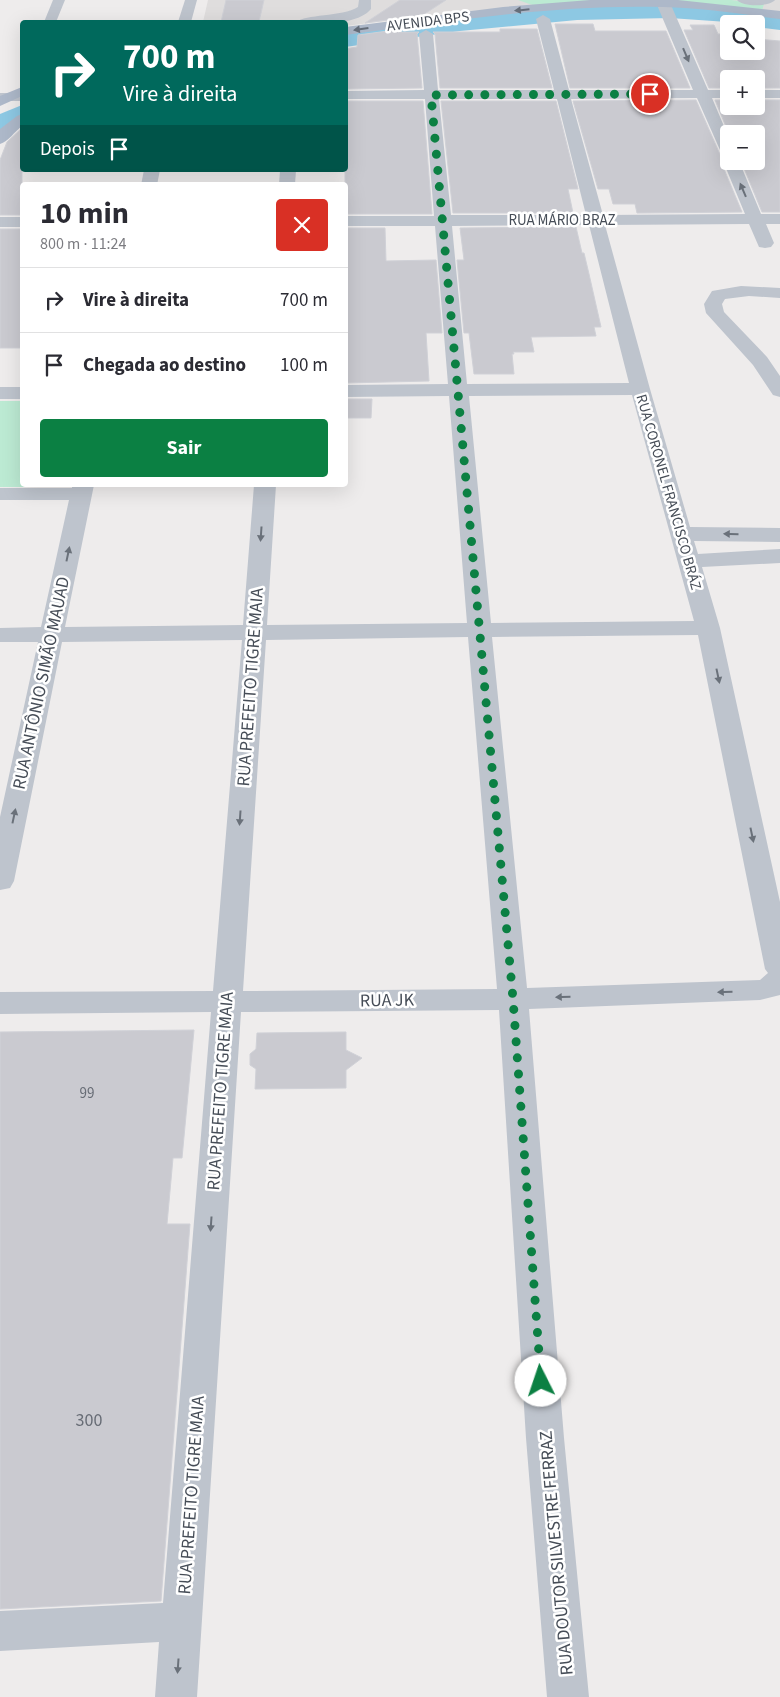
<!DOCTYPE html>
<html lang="pt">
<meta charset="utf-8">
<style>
:root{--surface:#fff;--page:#f7f7f7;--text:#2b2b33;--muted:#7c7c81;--line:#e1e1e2;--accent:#0b8043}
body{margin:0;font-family:"Source Sans 3",sans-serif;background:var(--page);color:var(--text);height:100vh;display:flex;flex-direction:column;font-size:19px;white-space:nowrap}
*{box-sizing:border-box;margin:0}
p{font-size:16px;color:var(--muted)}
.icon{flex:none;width:28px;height:28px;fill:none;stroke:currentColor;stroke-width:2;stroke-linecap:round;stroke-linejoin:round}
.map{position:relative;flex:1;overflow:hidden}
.side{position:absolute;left:20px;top:182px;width:328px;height:305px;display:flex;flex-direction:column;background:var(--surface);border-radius:5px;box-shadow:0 5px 20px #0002}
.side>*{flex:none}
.hud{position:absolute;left:20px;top:20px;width:328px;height:152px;border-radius:5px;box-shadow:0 5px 20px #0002;background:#00695c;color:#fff;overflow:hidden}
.controls{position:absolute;left:720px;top:15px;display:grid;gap:10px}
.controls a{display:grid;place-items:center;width:45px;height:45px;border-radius:5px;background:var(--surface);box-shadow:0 5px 20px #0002;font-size:25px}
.pin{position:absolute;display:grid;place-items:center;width:42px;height:42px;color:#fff;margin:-21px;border:2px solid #fff;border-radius:50%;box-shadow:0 1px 5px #0007}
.me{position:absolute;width:55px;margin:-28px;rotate:356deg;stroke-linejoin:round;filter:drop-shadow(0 0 4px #0008)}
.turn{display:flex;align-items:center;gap:18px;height:105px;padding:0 20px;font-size:22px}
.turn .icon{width:65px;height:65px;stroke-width:2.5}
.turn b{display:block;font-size:35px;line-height:42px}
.then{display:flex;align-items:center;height:48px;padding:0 20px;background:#0003;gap:10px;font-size:19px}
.round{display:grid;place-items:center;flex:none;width:52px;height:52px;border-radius:5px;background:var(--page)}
.overview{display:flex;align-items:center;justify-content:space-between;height:85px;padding:0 20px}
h1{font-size:30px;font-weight:700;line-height:38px}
.action{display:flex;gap:10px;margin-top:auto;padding:10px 20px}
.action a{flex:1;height:58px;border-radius:5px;background:var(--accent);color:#fff;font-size:20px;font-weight:700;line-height:58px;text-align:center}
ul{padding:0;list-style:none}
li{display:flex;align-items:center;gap:15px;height:65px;padding:0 20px;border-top:1px solid var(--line)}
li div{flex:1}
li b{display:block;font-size:19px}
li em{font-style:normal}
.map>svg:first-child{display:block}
.education{fill:#dfdddd}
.green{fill:#bcead3}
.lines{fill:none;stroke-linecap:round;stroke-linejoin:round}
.river{fill:#8dc8e3;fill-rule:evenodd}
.building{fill:#cacad0;stroke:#d0d1d7}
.minor{fill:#bec4cd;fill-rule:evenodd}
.major{fill:#adb8c9;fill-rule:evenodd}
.oneway{fill:#656d79}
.oneway2{fill:#6a717a}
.route{stroke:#0b8043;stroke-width:9;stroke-dasharray:0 16.2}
.labels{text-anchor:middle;stroke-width:5;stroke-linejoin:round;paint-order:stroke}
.far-street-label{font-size:15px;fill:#464d57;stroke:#fff}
.number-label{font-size:15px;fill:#676c75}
.street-label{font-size:18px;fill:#464d57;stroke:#fff}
.near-number-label{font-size:18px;fill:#676c75}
</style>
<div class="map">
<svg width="780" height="1697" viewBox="0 0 780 1697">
<rect width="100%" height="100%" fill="#eeecec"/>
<path class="education" d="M208 0H780V13L469 11 345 26V22H203Z"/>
<g class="green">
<path d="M518 0H731L764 4 761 14 780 17V26C740 20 699 15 659 13 554 8 448 28 345 43V33L544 9Z"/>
<path d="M0 401H22V485H69L68 487H0Z"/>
</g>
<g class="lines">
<g class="river">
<path d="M616 4 686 5 780 16V30L756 27V24L670 18 577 20 460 31 345 47V33L499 12Z"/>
<path d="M22 105V123L9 131 0 133V114Z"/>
</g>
</g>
<g class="building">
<path d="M226 0H264L259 22H221Z"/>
<path d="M400 0H446L423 15 365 23Z"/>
<path d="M555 24H593L595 31H666L690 88H570Z"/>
<path d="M690 25H714L718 34H729V51H756V39L780 41V88H756V79H729V88H709L684 30H693Z"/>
<path d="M403 29 399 32H419L417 34 422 88 345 89V49L357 47 358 35Z"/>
<path d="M500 29H537L552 88H440L435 34 433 32H500Z"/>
<path d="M696 100 722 159 721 162 742 212 637 213 635 204H613L609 189H598L573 101Z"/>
<path d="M715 100H729V106H756V100H780V212H762L741 161H756V134H729Z"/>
<path d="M345 101H423L432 214H345Z"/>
<path d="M441 101H556L578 189H568L573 213H453Z"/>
<path d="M22 128V215H0V160L7 142Z"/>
<path d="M576 227 582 253H584L589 274 601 327H594L596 336 531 337 534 352H513L514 354H512L514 374H474L469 333H464L457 260H464L460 228Z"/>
<path d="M345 228H385L386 261 436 260 442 333H426L429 381 345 383Z"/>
<rect x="0" y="229" width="22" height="119"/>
<path d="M345 399H372L371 418H345Z"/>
<path d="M194 1030 182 1158H173L167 1224H190L161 1601 0 1609V1032Z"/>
<path d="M346 1032V1050L362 1058 346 1070V1088L255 1089 256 1069 250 1065V1054L256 1049 257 1033Z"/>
</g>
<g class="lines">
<g class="minor">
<path d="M53 0H65L56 22H44Z"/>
<path d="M185 0H197L191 22H178Z"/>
<path d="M359 0H371V9C357 26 316 24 297 22 304 14 342 17 358 7Z"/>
<path d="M659 0H671V5L708 90H729V98H712L729 138V161H739L761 214H780V224H766L774 243 771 247 765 248 759 247 749 224 605 225 650 389 690 527 780 528V542L694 541 698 554 780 549V563L702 567 720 628 780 902V995L760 1000 529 1009 564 1438 589 1697H547L526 1438 499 1010 241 1012 197 1697H155L159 1642 0 1651V1611L163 1603 211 1012 0 1014V992L213 991 242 640 62 642 14 881 10 888 0 890V817L38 642H0V628L41 627 69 500H0V488H72V485H94L65 627 243 625 254 485H276L267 625 467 623 449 396 345 397V385L448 384 435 226H345V216H434L425 99H345V91L424 90 419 34 426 30 433 34 438 90H554L536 19 543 15 550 19 569 90H693L657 5ZM697 98 724 159 723 161 745 214 603 215 571 99ZM439 99H557L586 215H451ZM589 225 629 383 467 384 452 226ZM632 395 694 621 491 623 469 396ZM698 635 765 969 768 973 760 980 527 988 492 637ZM468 637 497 989 243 991 266 640Z"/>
<path d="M737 0H775C769 7 743 7 737 0Z"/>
<rect x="756" y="90" width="24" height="8"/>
<rect x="0" y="93" width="22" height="8"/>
<path d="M144 170H160L157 185H141Z"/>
<path d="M280 170H296L295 185H279Z"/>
<rect x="0" y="217" width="22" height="10"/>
<path d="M741 286 780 288V298L749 296 725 299 722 304 724 312 767 357 780 376V397L773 395 753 365 706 313 704 304 712 291Z"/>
<rect x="0" y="387" width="22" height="12"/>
</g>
<g class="major">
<path d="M590 0H678L780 11V19C741 14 702 8 663 7 556 4 450 21 345 35V27L503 7Z"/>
<path d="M22 87V96L0 106V96Z"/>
<path d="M22 114V126C15 131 8 142 0 144V129L17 116Z"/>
</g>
</g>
<defs><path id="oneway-solid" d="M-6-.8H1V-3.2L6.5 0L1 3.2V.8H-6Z" transform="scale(1.25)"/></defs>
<g class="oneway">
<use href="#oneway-solid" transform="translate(522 10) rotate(174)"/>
<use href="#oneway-solid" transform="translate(361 29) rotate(172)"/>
</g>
<g class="oneway2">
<use href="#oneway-solid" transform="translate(686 55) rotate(67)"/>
<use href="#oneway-solid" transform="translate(743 190) rotate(-113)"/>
<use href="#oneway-solid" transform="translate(261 534) rotate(94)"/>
<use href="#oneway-solid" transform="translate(731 534) rotate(-179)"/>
<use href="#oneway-solid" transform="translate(68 554) rotate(-78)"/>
<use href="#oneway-solid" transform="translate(718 676) rotate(78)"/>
<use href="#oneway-solid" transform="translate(14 816) rotate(-78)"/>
<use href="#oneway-solid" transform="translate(240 818) rotate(94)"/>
<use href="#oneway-solid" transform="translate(752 835) rotate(78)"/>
<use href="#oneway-solid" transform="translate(725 992) rotate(178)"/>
<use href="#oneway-solid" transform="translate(563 997) rotate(178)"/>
<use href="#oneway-solid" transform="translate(211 1224) rotate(94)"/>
<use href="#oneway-solid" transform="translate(178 1666) rotate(94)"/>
</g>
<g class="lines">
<path class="route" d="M541 1381 513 999 431 95 650 94"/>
</g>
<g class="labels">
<g class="far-street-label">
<text transform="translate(428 21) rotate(-7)" y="5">AVENIDA BPS</text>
<text x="562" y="225">RUA MÁRIO BRAZ</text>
<text transform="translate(669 492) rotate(74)" y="5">RUA CORONEL FRANCISCO BRÁZ</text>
</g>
<g class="number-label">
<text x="87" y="1098">99</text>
</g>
<g class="street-label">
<text transform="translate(41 683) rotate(-78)" y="6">RUA ANTÔNIO SIMÃO MAUAD</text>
<text transform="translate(250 687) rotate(-86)" y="6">RUA PREFEITO TIGRE MAIA</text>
<text transform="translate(387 1000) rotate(-1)" y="6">RUA JK</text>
<text transform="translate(220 1091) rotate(-86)" y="6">RUA PREFEITO TIGRE MAIA</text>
<text transform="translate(191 1495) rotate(-86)" y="6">RUA PREFEITO TIGRE MAIA</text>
<text transform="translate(556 1553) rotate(-95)" y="6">RUA DOUTOR SILVESTRE FERRAZ</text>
</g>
<g class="near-number-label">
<text x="89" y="1426">300</text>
</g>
</g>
</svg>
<div class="controls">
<a><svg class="icon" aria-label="search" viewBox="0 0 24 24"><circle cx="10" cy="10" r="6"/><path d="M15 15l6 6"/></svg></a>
<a>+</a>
<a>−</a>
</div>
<div class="pin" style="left:650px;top:94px;background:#d93025"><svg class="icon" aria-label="arrive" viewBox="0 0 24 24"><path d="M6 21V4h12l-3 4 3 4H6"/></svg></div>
<svg class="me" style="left:541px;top:1381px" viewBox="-20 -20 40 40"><circle r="19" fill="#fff"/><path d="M0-13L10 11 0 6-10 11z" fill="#0b8043"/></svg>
<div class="hud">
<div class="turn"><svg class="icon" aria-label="right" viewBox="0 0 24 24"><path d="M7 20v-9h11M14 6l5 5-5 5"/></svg><div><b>700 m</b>Vire à direita</div></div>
<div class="then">Depois<svg class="icon" aria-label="arrive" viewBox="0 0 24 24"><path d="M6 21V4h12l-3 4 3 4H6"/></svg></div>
</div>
<section class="side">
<div class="overview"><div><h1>10 min</h1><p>800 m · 11:24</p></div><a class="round" style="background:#d93025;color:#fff"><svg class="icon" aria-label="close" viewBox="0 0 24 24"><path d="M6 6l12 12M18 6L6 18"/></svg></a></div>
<ul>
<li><svg class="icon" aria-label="right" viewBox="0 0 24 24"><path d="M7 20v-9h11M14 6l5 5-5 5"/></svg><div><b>Vire à direita</b></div><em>700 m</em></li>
<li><svg class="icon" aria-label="arrive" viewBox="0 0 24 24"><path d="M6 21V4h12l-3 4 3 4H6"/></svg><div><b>Chegada ao destino</b></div><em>100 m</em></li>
</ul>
<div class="action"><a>Sair</a></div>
</section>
</div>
